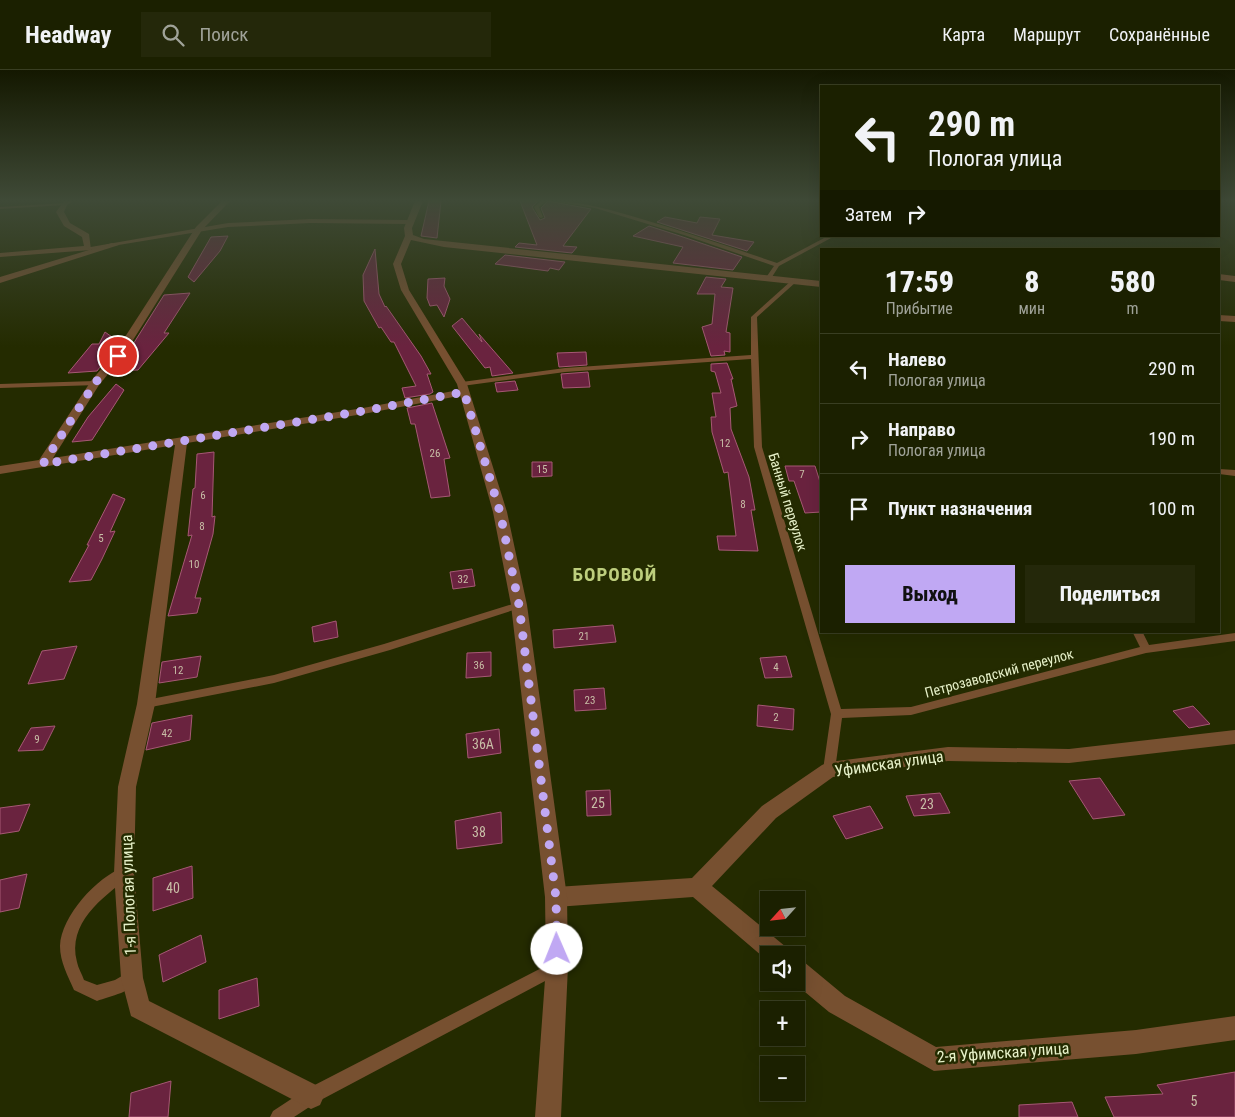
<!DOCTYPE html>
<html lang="ru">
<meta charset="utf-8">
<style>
:root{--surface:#1b2000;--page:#24280a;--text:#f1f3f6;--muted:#a0a399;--line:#393e22;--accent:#c0a8f3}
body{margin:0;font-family:"Roboto Condensed",sans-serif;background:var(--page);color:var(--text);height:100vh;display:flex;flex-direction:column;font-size:19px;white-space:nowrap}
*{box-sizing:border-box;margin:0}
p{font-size:16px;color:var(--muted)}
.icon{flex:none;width:28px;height:28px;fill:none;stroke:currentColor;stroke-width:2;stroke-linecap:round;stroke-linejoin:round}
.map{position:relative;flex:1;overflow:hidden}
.sheet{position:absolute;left:820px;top:178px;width:400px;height:385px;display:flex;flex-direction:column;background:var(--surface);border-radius:0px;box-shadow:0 5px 20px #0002,0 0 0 1px var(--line)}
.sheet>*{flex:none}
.banner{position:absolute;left:820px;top:15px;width:400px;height:152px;border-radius:0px;box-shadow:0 5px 20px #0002,0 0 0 1px var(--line);background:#1b2000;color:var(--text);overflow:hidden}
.needle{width:32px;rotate:243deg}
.buttons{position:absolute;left:760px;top:821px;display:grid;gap:10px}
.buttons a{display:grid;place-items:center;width:45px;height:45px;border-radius:0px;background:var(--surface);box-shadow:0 5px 20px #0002,0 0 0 1px var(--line);font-size:25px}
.pin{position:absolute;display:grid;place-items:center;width:42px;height:42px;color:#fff;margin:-21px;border:2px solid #fff;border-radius:50%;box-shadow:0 1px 5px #0007}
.me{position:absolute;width:55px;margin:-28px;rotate:359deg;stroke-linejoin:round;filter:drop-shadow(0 0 4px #0008)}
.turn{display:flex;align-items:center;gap:18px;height:105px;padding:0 25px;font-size:22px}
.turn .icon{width:65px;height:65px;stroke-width:2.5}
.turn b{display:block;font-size:35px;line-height:42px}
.then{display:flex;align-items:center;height:48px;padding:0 25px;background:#0003;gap:10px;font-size:19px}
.eta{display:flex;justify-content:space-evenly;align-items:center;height:85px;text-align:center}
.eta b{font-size:30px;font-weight:800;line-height:35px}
.primary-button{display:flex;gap:10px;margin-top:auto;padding:10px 25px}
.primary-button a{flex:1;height:58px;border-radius:0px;background:var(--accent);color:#111;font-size:20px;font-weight:800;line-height:58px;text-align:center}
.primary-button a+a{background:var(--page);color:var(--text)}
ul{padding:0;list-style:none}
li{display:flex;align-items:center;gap:15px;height:70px;padding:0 25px;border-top:1px solid var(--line)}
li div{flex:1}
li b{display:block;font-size:19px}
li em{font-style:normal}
header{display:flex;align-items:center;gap:30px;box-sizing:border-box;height:70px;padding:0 25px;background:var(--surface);border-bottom:1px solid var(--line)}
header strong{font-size:24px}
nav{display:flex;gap:28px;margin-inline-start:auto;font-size:18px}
.search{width:350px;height:45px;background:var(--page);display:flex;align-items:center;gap:12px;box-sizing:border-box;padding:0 18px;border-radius:0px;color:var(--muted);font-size:19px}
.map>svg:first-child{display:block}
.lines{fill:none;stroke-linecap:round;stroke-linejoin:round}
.stream{stroke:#455648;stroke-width:3}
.building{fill:#6a233f;stroke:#a65874}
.service{fill:#775030;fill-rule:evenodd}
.minor{fill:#775030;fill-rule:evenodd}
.tertiary{fill:#775030;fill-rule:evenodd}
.route{stroke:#c0a8f3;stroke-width:9;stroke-dasharray:0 16.2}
.labels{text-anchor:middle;stroke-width:5;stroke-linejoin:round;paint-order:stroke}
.number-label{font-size:11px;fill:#c8bea6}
.street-label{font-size:14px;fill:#e7f1c9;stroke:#242b00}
.near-number-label{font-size:14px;fill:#c8bea6}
.near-street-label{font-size:16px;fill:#e7f1c9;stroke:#242b00}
.district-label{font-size:19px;font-weight:bold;letter-spacing:1px;fill:#bdce7d;stroke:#242b00}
</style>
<header>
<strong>Headway</strong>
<div class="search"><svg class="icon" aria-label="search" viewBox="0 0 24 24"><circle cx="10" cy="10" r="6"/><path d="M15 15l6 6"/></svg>Поиск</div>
<nav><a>Карта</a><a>Маршрут</a><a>Сохранённые</a></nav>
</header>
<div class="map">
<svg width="1235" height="1047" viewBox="0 0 1235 1047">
<rect width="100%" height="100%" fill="#242b00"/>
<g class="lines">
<path class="stream" d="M1230 131H1235"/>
</g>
<g class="building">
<path d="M429 131H441L437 168 421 166Z"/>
<path d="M520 131H538L532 137 540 150 545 148 541 138 548 131 591 139 563 176 577 177 572 183 515 177 519 173 537 175Z"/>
<path d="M665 147 697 153 700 147 720 149 712 165 754 172 747 181 657 152Z"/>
<path d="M649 156 683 167 742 187 733 200 673 193 683 177 633 166Z"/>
<path d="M228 166 220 181 194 212 188 207 211 167Z"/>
<path d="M375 179 379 224 385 237 386 236 421 286 431 304H427L433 322 430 324 405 328 402 318 416 316 394 272H391L381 257 379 258 364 231 363 205Z"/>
<path d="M505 185 565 192 559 200 550 198 548 201 495 194Z"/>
<path d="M706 207 726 209 721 217 733 218 726 262 730 263V282L724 281 725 285 711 286 702 257 712 254 715 224H697Z"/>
<path d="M445 208 444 216 450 229 444 247 437 235 430 236 427 228 428 209Z"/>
<path d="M190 223 164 263H169L138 300 113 301 125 287 164 225Z"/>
<path d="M462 248 482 272 479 264 513 303 492 306 490 297 485 298 452 256Z"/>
<path d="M105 262 119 272 120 271 97 301 68 303 92 274H99Z"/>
<path d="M586 282 587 295 559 297 557 283Z"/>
<path d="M727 293 733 309H731L737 336 730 338 731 359 749 407 755 440H751L758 481 719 480 717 466H736L728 402 724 403 712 362 711 347H716L712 323H721L715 302 711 301V294Z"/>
<path d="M588 302 590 317 563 318 561 304Z"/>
<path d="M515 311 518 320 497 322 495 313Z"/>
<path d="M116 314 124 320 92 370 72 372 88 347Z"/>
<path d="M432 333 450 388 444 389 450 426 431 428 415 354H411L407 338Z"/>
<path d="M214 382 212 447 215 446 213 464 195 528H201L197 543 168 546 192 465 188 466 193 419 195 418 197 384Z"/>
<path d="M532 392H552V406L532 407Z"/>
<path d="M785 396H815L821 415V442L805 443 794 411H789Z"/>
<path d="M113 424 125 429 110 462 115 461 102 489 91 510 69 512 89 475H87Z"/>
<path d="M472 499 475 516 453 519 450 502Z"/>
<path d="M336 551 338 567 314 572 312 557Z"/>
<path d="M613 555 616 572 554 578 553 560Z"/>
<path d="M77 576 64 609 28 614 42 581Z"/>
<path d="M491 582V606L466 608 467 583Z"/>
<path d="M201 586 197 607 159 613 162 592Z"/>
<path d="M786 586 792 607 765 608 760 588Z"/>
<path d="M604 618 606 639 575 641 574 620Z"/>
<path d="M758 635 794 639 793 660 757 656Z"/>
<path d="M1193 636 1210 654 1189 658 1173 641Z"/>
<path d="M192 645 190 670 146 680 152 653Z"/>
<path d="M55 656 43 680 18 681 31 658Z"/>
<path d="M499 659 501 683 468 688 466 664Z"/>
<path d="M1100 708 1125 745 1093 749 1069 711Z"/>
<path d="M610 720 611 745 587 746 586 721Z"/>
<path d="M940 723 950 743 914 746 906 726Z"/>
<path d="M30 734 19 761 0 764V738Z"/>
<path d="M870 736 883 758 846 769 833 746Z"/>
<path d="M501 742 502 773 457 779 455 751Z"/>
<path d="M192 796 193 828 153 841V808Z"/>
<path d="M27 804 19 838 0 842V810Z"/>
<path d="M201 865 206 892 163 912 159 885Z"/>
<path d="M257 908 259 936 219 949V920Z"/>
<path d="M1235 1002V1047H1114L1105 1027 1163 1024 1157 1015Z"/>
<path d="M171 1011 168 1047H129L131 1023Z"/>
<path d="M1072 1032 1078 1047H1019V1035Z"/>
</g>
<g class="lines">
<g class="service">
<path d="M541 131H546L539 137 543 147 541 148 539 147 534 137Z"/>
<path d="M552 131C584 131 614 141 645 150 689 163 733 178 777 193L826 167 831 168 779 196 770 210 768 211 765 209 774 196 684 165 595 138Z"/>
<path d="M66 133 64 135 0 139V137Z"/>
<path d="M310 149 410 150 413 152 410 154 310 153 228 157 88 180 85 178 228 153Z"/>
<path d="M791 211 796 212 757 247 762 377 841 639 911 637 1140 577 1132 561H1142L1149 575 1235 563V571L1146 583 911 645 842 648 835 700 833 704 829 705 825 704 823 700 831 644 754 377 751 289 565 302 462 316 458 314 462 312 565 298 751 285V247Z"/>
<path d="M95 311 99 313 98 315 0 318V314Z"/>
<path d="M1219 399 1235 400V406L1219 404Z"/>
<path d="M519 532 523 533 524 535 523 537 390 580 274 613 146 638 142 637 140 634 142 631 146 630 274 605 384 574Z"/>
<path d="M124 797 129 799 131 803 129 807C102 828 67 853 77 892 78 898 82 904 84 910L97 915 115 910 132 900 137 903 140 908C134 922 110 926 97 931L74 920C68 906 60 892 60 876 61 846 97 807 124 797Z"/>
<path d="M557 890 562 892 564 897 562 902 317 1032 294 1047H270L273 1041 305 1020Z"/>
</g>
<g class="minor">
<path d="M64 131H73L67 135 64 142 70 153 89 164 91 180 0 187V183L84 176 82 167 64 156 56 142Z"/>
<path d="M222 131H230L202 160 123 286 99 315 53 388 363 338 464 319 469 322 464 325 363 344 187 373 155 634 136 717 134 803 143 908 149 931 320 1017 324 1026 320 1035 311 1039 131 946 121 908 114 803 118 717 137 634 175 375 0 404V396L39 390 91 311 114 284 196 157Z"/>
<path d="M112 173 119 175 0 213V207Z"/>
<path d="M1219 204 1235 206V212L1219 210Z"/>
<path d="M1235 660V674L1069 693 948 691 833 707 776 748 712 816 786 877 789 885H769V892L693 827 556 837 549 834 545 827 549 820 556 817 692 808 762 736 822 695 829 692 948 677 1069 679Z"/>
<path d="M796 889 804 892 845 926 936 977 1136 960 1235 946V970L1136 984 934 1001 829 942 793 912H796Z"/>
</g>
<g class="tertiary">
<path d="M415 131H423L412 158 413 165 424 169 821 211V217L444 177 411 170 401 194 409 220 467 314 507 442 527 535 567 827 568 896 561 1047H535L546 896 545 827 511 535 493 442 457 314 401 220 393 194 405 166 404 158Z"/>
<path d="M1219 245 1235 246V252L1219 251Z"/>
</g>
</g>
<linearGradient id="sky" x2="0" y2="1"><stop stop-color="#141800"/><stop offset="0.47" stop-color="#3f4a37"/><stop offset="1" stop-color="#3f4a37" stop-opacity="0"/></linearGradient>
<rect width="1235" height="277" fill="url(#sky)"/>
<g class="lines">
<path class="route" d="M118 286 95 313 43 394 363 341 464 322 500 442 519 535 556 828 557 879"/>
</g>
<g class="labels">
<g class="number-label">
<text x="725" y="377">12</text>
<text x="435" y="387">26</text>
<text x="542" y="403">15</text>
<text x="802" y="408">7</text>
<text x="203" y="429">6</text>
<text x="743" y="438">8</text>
<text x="202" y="460">8</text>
<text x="101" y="472">5</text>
<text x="194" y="498">10</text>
<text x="463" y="513">32</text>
<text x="584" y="570">21</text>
<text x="479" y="599">36</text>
<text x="776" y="601">4</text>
<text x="178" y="604">12</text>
<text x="590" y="634">23</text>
<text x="776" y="651">2</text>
<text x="167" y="667">42</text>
<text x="37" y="673">9</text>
</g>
<g class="street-label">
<text transform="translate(788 432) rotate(73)" y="5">Банный переулок</text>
<text transform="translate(999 603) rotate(-15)" y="5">Петрозаводский переулок</text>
</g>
<g class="near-number-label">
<text x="483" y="679">36А</text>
<text x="598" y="738">25</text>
<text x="927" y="739">23</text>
<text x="479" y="767">38</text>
<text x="173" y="823">40</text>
<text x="1194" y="1036">5</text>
</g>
<g class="near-street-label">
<text transform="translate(889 693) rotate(-8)" y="6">Уфимская улица</text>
<text transform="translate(128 825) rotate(-92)" y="6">1-я Пологая улица</text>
<text transform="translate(1003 982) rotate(-4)" y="6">2-я Уфимская улица</text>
</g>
<g class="district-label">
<text x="615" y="511">БОРОВОЙ</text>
</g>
</g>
</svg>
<div class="buttons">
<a><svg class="needle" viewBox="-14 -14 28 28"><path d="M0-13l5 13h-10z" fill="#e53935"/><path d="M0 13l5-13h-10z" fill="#a0a399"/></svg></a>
<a><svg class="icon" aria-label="sound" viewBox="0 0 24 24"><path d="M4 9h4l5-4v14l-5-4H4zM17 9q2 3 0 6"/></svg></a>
<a>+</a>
<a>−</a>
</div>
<div class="pin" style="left:118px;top:286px;background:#d93025"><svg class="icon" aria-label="arrive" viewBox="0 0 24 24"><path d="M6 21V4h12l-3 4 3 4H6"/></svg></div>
<svg class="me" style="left:557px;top:879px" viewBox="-20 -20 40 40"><circle r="19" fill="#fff"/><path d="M0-13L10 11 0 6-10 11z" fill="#c0a8f3"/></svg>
<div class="banner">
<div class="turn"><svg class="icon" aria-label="left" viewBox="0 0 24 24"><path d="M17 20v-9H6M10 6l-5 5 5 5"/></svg><div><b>290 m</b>Пологая улица</div></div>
<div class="then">Затем<svg class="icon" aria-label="right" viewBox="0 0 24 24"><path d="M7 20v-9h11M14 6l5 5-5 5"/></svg></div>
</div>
<section class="sheet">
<div class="eta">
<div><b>17:59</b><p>Прибытие</p></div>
<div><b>8</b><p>мин</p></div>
<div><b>580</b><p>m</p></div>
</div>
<ul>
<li><svg class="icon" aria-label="left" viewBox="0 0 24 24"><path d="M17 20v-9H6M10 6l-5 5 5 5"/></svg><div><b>Налево</b><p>Пологая улица</p></div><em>290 m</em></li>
<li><svg class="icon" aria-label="right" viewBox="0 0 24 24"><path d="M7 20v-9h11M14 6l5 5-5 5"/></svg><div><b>Направо</b><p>Пологая улица</p></div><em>190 m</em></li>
<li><svg class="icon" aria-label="arrive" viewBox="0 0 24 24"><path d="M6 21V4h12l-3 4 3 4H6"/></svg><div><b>Пункт назначения</b></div><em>100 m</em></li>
</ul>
<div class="primary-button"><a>Выход</a><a>Поделиться</a></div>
</section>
</div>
